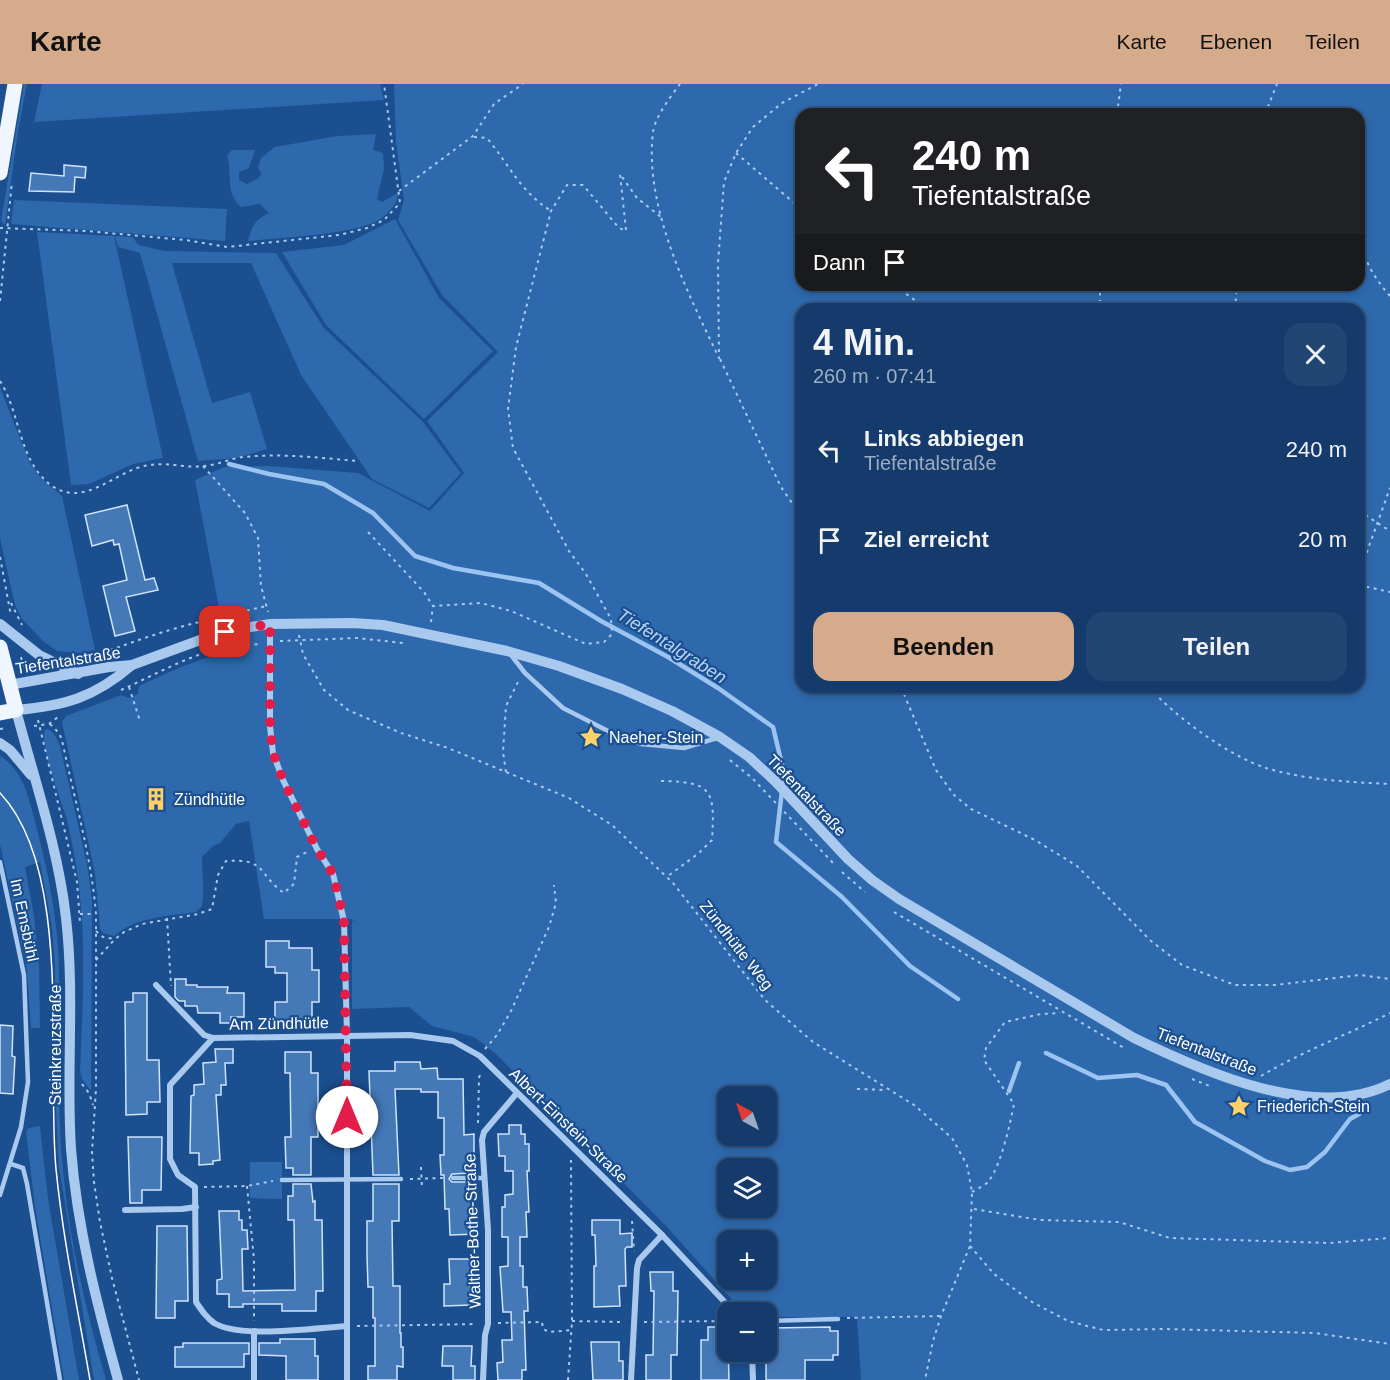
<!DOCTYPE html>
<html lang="de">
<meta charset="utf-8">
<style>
:root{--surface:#143b6b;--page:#214673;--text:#f1f3f6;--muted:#9dadc1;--line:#33557e;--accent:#d6ab8b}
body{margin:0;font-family:Arial,sans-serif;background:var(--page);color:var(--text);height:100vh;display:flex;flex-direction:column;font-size:22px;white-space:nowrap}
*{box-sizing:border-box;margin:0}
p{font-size:20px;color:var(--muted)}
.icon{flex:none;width:33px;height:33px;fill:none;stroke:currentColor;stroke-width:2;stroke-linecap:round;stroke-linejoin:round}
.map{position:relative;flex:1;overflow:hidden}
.details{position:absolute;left:795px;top:219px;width:570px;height:390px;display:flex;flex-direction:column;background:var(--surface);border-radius:18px;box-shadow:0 3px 9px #0003,0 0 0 2px var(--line)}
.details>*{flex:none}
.guide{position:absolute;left:795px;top:24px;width:570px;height:183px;border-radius:18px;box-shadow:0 3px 9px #0003,0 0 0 2px var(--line);background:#202124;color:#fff;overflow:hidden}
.needle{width:39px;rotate:320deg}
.buttons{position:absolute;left:717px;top:1002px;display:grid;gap:12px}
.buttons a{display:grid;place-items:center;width:60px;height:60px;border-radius:12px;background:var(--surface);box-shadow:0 3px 9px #0003,0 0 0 2px var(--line);font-size:30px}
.pin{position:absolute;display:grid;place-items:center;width:51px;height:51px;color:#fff;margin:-26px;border-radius:12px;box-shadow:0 3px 9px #0006}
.me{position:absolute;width:66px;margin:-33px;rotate:0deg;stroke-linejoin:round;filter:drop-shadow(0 0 4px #0008)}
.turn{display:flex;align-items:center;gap:21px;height:126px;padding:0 18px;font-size:27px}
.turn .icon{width:78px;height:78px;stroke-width:2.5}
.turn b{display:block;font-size:42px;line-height:51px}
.then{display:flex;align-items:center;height:57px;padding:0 18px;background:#0003;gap:12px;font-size:22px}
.round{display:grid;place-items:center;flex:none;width:63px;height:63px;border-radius:18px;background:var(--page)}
.overview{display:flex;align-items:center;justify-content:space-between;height:102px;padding:0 18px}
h1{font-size:36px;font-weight:700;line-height:45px}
.primary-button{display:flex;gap:12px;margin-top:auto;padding:12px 18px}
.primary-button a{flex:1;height:69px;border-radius:18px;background:var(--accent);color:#111;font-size:24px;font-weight:700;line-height:69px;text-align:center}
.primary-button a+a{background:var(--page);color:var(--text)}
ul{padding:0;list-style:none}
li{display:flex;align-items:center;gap:18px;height:90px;padding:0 18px}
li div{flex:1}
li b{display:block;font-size:22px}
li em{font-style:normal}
header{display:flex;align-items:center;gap:36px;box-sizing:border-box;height:84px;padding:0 30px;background:var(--accent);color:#111}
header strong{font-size:28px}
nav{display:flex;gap:33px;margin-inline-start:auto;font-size:21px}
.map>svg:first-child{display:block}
.green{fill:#2e69ad;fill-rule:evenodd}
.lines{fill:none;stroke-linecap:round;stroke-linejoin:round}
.stream{stroke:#9cc4f0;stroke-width:4.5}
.building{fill:#4478b7;stroke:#cfe3fa;stroke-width:1.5}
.path{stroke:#a9c9ee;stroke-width:2;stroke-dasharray:3 4.5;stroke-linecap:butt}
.service{stroke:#a9c9ee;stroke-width:4.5}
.minor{stroke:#a9c9ee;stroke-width:6}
.tertiary{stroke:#a9c9ee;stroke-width:10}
.primary{stroke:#f0f6ff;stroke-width:15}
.tram{stroke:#fff;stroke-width:1.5}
.route{stroke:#e11d48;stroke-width:10;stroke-dasharray:0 18}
.labels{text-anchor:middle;stroke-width:4.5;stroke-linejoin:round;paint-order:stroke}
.street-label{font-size:16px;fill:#fff;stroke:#1b4f8f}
.poi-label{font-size:16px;fill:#fff;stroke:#1b4f8f;text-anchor:start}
.water-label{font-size:18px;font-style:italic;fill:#b5d3f5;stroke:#1b4f8f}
</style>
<header>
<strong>Karte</strong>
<nav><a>Karte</a><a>Ebenen</a><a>Teilen</a></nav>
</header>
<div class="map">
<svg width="1390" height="1296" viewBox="0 0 1390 1296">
<rect width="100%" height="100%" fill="#1b4f8f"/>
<g class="green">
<path d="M24 0H27L18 47 5 141 1 137Z"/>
<path d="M42 0H380L384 16 34 38Z"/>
<path d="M394 0H1390V1296H861L857 1233H767L766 1228H743L667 1143 495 969 474 953 432 942 409 923 352 925V836L358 839 352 835H264L249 737 236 740 220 759 213 762 202 773C202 789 205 806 202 822L196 828C168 832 136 833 114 852L103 849 100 845 95 789 62 638 66 632 121 611 129 614 138 610 139 602 145 599 181 583 225 567 219 524 195 396 224 383 269 382 358 389 430 427 464 389 427 337 498 268 442 211 398 136 404 116 396 58ZM801 30H1359V201H801ZM801 225H1359V603H801ZM728 1012H766V1052H728ZM728 1084H766V1124H728ZM728 1156H766V1196H728Z"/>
<path d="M376 50 373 66 383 69 384 85 377 115 382 118 398 109C397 122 385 134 373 139 337 152 286 153 248 157 252 141 255 136 269 129L260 120 241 123C224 107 233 91 227 71L232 66H255L249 84 239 88V96L247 100 259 94 261 89 258 84 261 74 275 63 337 52Z"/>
<path d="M14 116 227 125 225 157 11 140Z"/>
<path d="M395 135 439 214 493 267 424 335 326 241 282 168 344 161Z"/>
<path d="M37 148 114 152 163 374 133 380 89 400 71 401Z"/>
<path d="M115 152 132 153 139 161 164 167 276 169 323 243 423 338 461 389 429 424 372 395 301 291 251 179H172L212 319 250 308 267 365 236 374 198 377 140 169 118 163Z"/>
<path d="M0 304 30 379 41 394 62 412 95 566 76 569 57 567 43 557 22 535 15 521 0 454Z"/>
<path d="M46 645C54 646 57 655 60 662L87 780 92 816 91 1007 82 995 80 987C83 919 87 849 76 781 73 766 71 751 67 736 59 708 44 677 44 648Z"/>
<path d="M0 672C23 686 29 714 35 738 46 779 55 821 58 863 62 941 55 1018 64 1096 71 1164 87 1230 106 1296H94L59 1083 56 1026 55 882 52 843 40 778 25 783 34 832 39 878 40 944H31L27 887 0 760Z"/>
<path d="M40 1042 48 1115 79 1296H64L35 1123 26 1047 29 1044Z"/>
<path d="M250 1078H282V1115L250 1114Z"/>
</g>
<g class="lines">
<g class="stream">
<path d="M229 380 269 390 324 400 373 429 415 472 453 484 539 499 601 537 668 573 718 604 773 643 784 689 776 758 842 813 910 882 958 915"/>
<path d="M1046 969 1098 994 1137 991 1166 1001 1195 1038 1265 1077 1290 1086 1307 1083 1325 1068 1350 1035 1359 1030"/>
<path d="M1009 1007 1019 979"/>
</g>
</g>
<g class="building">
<path d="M64 81 86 83 85 94 75 93 74 108 29 107 31 89 64 92Z"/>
<path d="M127 421 145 496 154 494 158 506 126 513 135 547 115 552 103 502 127 496 119 460 114 461 113 456 92 462 85 431Z"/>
<path d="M266 857H289V864H312V886H319V918H312V941H275V918H287V889H275V883H266Z"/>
<path d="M175 895H186V901H197V903H228L227 909H244V933H231V939H220V929H198L197 922H185V917H179L175 913Z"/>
<path d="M133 909H147V976H159L160 1018H147V1030L126 1031 125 918H133Z"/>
<path d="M0 941 13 942 12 972 15 973 13 1010 0 1009Z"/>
<path d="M215 965H233V979H225L226 1001H221V1011H216L220 1076 213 1077V1080L199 1081V1069H190L191 1012 194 1011V1001L204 1000 203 979 216 978Z"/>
<path d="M285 968H311V989H318V1053H311V1091H293V1084H286L285 1053H291L290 989H285Z"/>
<path d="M395 978H420L421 985 437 984 438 995H463L464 1051 474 1050V1071H471V1089L452 1090 449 1095 452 1098H471V1125H477L478 1150 450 1151 449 1125H445L444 1091H441L440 1071H444V1034H438V1008H421V1005H395L399 1091H373L369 987H395Z"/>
<path d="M509 1041H521V1050H525V1060H529V1087H527L529 1128H526L527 1153H520V1182H523V1203H527L528 1227H524L526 1286H522V1296H498L497 1279 503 1278 502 1256H512L511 1228H503L500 1183 508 1182V1153H502V1123H505V1111L513 1110V1087H505V1072H499L498 1050H509Z"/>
<path d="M128 1053H162L161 1106H142V1119H130Z"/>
<path d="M293 1100H311L313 1118 315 1117V1136H322L323 1207H316V1227H282V1220H243V1223H229V1210H217V1196L222 1195 219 1127H239V1136H242V1146H247L248 1165H242L243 1207 295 1206 294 1136H288V1112H293Z"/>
<path d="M373 1100H399V1137H392L393 1202H400V1249H401V1263H403V1283L397 1282V1296H368V1282H375V1234H373V1203H368L367 1171V1137H373Z"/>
<path d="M592 1136H620V1150L632 1149V1163H627L625 1165 626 1202H619L620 1222 594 1223V1182H596L595 1151H592Z"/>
<path d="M157 1142H187L188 1217H175V1234H156Z"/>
<path d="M449 1175H478L479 1199H470L471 1221 444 1222V1200H450Z"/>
<path d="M650 1188H673V1207H678L677 1271H671V1296H646V1271H653L654 1207H651Z"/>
<path d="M708 1243H722V1256H728L729 1296H701V1256H708Z"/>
<path d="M830 1243V1247H838V1271H833V1276H805V1296H766V1257H772V1244Z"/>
<path d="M280 1255H315V1272H318V1296H286V1272L259 1271V1259H280Z"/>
<path d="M591 1258H619V1277H623V1296H593Z"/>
<path d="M183 1259H249V1270H244V1283H175V1263H183Z"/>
<path d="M443 1262H472L471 1282H475V1296H453V1282H442Z"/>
</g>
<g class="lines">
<g class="path">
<path d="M680 0C671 12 655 33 653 48 644 123 687 207 719 274L718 179 724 98 736 69 753 43 782 19 818 0"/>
<path d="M1117 30 1121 0"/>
<path d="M1265 30 1277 0"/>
<path d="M474 53 487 54C510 82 520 107 551 127"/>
<path d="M736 69 801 125"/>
<path d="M399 107 473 52 494 20 523 0"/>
<path d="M1361 127C1357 163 1366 184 1390 212"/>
<path d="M0 144 86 147 185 156 227 163 339 151 367 144 384 136 400 119 384 0"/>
<path d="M626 146 620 90 637 114 661 133"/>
<path d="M894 201 927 225"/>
<path d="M1100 201V225"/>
<path d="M0 217 12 98"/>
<path d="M1235 225 1237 201"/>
<path d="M720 275 781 403 801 432"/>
<path d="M0 297C21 330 18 377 52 402 82 422 109 394 137 384 163 375 180 385 204 382 218 381 231 374 244 373 282 369 320 374 358 377"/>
<path d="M203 382 245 429 258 454 261 502 268 528"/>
<path d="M1359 427 1390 447"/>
<path d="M368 448 424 508 433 522"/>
<path d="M0 473 11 532"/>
<path d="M1359 490 1390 404"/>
<path d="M1359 501 1390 508"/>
<path d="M11 519 22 541"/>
<path d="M431 538 433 522 481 519 511 527 586 560 604 558 612 550 611 535 586 490 569 467 513 364 508 325 516 263 551 127 567 101H583L619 144 626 147"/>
<path d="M299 551 303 570 324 606 348 626 401 649 448 664 569 714 612 741 673 799 765 916 813 958 914 1021 952 1054 967 1081 972 1108 970 1162 941 1232 933 1257 925 1296"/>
<path d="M280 557 357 554 403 559"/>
<path d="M21 573 24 585"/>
<path d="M73 573C102 572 127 559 154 551 190 539 229 531 266 522"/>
<path d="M129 603 140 637"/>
<path d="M901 603 936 686 954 711 971 725 1035 756 1077 782 1151 857 1182 881 1235 901H1275L1360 891 1390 895"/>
<path d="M1149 603C1174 632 1229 672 1266 684 1306 696 1349 698 1390 700"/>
<path d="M121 606C157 590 192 569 231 562 241 560 250 561 260 560"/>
<path d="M38 636 77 798 80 839"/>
<path d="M50 640 59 649 62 656C74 714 91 770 96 830V1004L92 1068 94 1098 100 1138 112 1194 139 1296"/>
<path d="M34 642 49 640 58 633"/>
<path d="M0 645 7 644"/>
<path d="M730 676 752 694 836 782"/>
<path d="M506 688 503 668 506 622 519 596"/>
<path d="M661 697C713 698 715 706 712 756L699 769 668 792"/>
<path d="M842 788 865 808"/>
<path d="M894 828 1124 964"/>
<path d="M80 830H95"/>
<path d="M167 834 171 902"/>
<path d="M96 847 103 853 115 855"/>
<path d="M96 876 115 855 124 848 142 840 198 830 212 825 218 791 226 777C267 774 257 790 284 809L294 800 297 773 307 768"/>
<path d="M485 965 497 951 511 927 549 843 556 819 554 801"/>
<path d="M1261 992C1303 967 1347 951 1390 929"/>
<path d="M1192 995 1212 1003"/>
<path d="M82 1000 89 1009 93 1021"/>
<path d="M857 1005 886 1006"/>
<path d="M1267 1019 1290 1024"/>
<path d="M478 1039 479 994 481 988"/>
<path d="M421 1083 422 1105"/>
<path d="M410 1095 444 1094"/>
<path d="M247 1102 254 1176V1237"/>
<path d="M204 1103 247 1102 273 1097"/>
<path d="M972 1108C977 1105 984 1102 988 1098 1001 1082 1010 1040 1014 1020L984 976 986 964 1005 938 1041 930 1060 929"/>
<path d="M974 1125 1040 1136 1119 1138 1170 1154 1329 1159 1390 1154"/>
<path d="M632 1137 634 1167"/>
<path d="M970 1162 994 1190 1032 1218 1068 1237 1103 1246 1165 1245 1315 1249 1390 1260"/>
<path d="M847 1234 941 1232"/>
<path d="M572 1237 623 1238"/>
<path d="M644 1238 728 1237"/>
<path d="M498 1239 542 1238 543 1245 549 1248 572 1246"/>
<path d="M357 1242 477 1240"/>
<path d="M568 1296 572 1237 571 1076"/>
</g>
<g class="service">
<path d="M511 571 525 589 563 624 614 650 641 660 684 664 717 654"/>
<path d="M0 778 24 891 28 998 21 1043 0 1111"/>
<path d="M11 1080 23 1084 27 1100 60 1296"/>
<path d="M453 1094H485"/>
<path d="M282 1096 401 1095"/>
<path d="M766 1237 838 1235"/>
</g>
<g class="minor">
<path d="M270 540V642L273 669 283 696 317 765 333 790 344 837 347 951V1296"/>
<path d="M156 901 204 951 213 954 410 951 453 957 480 972 662 1151 734 1228"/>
<path d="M213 954 170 1001V1075L178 1091 195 1103 196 1218C202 1227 206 1233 214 1239 241 1255 315 1244 347 1242"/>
<path d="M125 1126 182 1125 196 1123"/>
<path d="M254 1247V1296"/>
<path d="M752 1268 753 1296"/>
<path d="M483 1296 485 1251 488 1240V1146L482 1056 484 1048 517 1009"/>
<path d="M631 1296 637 1184 639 1176 662 1151"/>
</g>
<g class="tertiary">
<path d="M0 540 39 571 78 590"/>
<path d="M9 601 109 583 132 581 211 552 244 544 270 540 352 539 383 541 507 567 559 582 622 605 672 627 720 653 749 673 776 698 848 775 872 796 899 815 1134 954C1202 987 1315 1038 1390 1000"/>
<path d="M0 659 10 666 31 691"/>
<path d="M118 1296C97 1220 77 1144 71 1065 66 988 75 911 66 834 58 763 34 695 16 626 65 622 95 613 132 581"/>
</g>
<g class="primary">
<path d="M0 89 15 0"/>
<path d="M0 563 16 626 0 629"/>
</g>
<path class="tram" d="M0 709C74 787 46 982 56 1085 63 1156 78 1226 90 1296"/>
</g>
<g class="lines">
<path class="route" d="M225 548 270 540V642L273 669 283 696 317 765 333 790 344 837 347 1033"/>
</g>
<defs>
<g id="sight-bare" transform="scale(1.8)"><path d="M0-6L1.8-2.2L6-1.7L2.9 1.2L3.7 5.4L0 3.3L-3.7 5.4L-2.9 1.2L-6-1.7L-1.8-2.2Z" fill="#ffd166" stroke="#1b4f8f" stroke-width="2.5" paint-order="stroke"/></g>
<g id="building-bare" transform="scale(1.8)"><path d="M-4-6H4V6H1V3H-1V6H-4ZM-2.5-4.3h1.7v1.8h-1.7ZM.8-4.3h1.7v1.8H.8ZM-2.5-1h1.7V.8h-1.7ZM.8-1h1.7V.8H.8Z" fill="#ffd166" stroke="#1b4f8f" stroke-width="2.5" paint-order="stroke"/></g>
</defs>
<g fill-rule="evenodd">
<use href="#sight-bare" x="591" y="653"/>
<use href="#building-bare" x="156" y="715"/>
<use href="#sight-bare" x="1239" y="1022"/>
</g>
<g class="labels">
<g class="street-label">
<text transform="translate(68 576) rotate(-9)" y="6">Tiefentalstraße</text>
<text transform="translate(807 711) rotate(46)" y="6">Tiefentalstraße</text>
<text transform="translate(25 836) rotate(78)" y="6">Im Emsbühl</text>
<text transform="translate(737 861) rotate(52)" y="6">Zündhütle Weg</text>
<text transform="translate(279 939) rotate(-1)" y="6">Am Zündhütle</text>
<text transform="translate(55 961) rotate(-90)" y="6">Steinkreuzstraße</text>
<text transform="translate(1207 967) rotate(21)" y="6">Tiefentalstraße</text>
<text transform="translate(569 1041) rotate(44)" y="6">Albert-Einstein-Straße</text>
<text transform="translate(472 1147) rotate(-92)" y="6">Walther-Bothe-Straße</text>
</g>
<g class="poi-label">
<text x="609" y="659">Naeher-Stein</text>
<text x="174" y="721">Zündhütle</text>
<text x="1257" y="1028">Friederich-Stein</text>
</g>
<g class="water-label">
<text transform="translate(672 562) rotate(32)" y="6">Tiefentalgraben</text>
</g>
</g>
</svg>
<div class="buttons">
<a><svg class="needle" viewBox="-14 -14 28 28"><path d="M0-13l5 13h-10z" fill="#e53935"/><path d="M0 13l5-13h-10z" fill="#9dadc1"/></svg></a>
<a><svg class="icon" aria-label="layers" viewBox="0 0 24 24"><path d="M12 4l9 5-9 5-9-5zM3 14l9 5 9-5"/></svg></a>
<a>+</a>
<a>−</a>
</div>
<div class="pin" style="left:225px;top:548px;background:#d93025"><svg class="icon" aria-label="arrive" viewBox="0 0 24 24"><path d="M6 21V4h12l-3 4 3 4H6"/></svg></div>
<svg class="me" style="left:347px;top:1033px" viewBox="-20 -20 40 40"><circle r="19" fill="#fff"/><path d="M0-13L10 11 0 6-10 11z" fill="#e11d48"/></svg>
<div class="guide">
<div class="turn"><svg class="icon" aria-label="left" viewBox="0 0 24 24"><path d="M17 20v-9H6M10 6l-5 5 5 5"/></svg><div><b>240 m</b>Tiefentalstraße</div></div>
<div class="then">Dann<svg class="icon" aria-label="arrive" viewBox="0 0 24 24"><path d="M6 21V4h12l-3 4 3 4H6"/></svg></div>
</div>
<section class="details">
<div class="overview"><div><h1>4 Min.</h1><p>260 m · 07:41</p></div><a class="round"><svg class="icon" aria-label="close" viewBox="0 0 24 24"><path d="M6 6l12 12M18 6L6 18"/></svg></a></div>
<ul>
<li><svg class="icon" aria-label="left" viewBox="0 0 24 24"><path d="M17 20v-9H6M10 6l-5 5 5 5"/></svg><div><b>Links abbiegen</b><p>Tiefentalstraße</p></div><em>240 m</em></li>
<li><svg class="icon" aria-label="arrive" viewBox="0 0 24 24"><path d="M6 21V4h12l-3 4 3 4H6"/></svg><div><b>Ziel erreicht</b></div><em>20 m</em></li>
</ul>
<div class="primary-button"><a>Beenden</a><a>Teilen</a></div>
</section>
</div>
